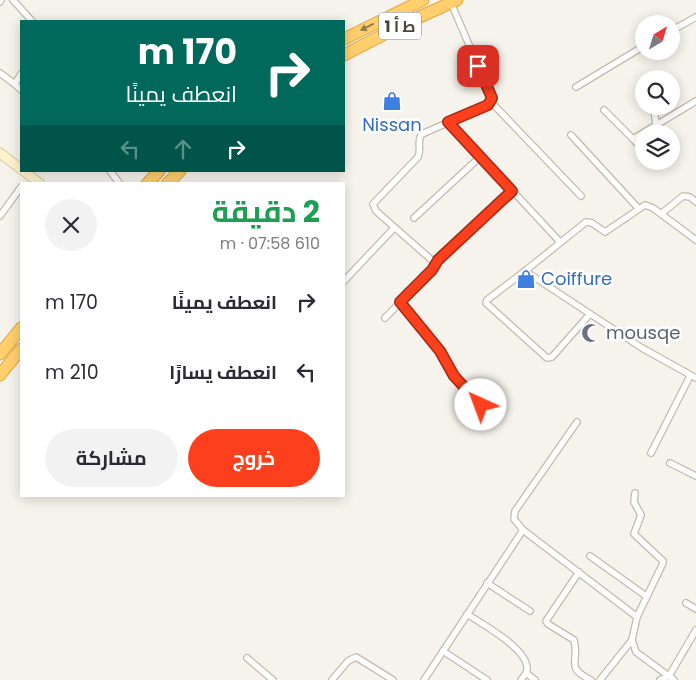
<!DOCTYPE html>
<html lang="ar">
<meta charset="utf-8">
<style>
:root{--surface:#fff;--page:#f2f2f3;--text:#2b2b33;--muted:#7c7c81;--accent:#fc3f1d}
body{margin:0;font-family:Poppins,Cairo,sans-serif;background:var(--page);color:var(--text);direction:rtl;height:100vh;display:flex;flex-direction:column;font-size:19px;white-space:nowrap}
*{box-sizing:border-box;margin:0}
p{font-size:16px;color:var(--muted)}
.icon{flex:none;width:28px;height:28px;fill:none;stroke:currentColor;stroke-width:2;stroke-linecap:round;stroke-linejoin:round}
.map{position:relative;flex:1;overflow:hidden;direction:ltr}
.panel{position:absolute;left:20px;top:182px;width:325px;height:315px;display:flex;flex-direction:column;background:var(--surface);border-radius:0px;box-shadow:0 2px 12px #0003;direction:rtl}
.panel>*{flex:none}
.top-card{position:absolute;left:20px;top:20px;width:325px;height:152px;border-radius:0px;box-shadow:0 2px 12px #0003;direction:rtl;background:#00695c;color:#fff;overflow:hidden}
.needle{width:32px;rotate:38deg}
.controls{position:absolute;left:635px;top:15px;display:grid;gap:10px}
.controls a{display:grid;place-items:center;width:45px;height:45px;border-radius:50%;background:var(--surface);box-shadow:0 2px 12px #0003;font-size:25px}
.pin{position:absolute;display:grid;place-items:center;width:42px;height:42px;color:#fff;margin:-21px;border-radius:10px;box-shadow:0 2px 8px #0006}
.me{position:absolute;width:55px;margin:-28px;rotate:317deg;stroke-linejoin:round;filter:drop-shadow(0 0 4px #0008)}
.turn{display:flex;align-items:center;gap:18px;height:105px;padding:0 25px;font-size:22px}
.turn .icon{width:65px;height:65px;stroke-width:2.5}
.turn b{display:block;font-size:35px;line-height:42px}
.lanes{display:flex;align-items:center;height:48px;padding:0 25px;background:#0003;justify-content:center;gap:25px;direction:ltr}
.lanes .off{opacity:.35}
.round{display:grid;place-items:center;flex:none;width:52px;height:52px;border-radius:26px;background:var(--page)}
.summary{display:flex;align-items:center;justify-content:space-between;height:85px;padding:0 25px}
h1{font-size:30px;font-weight:700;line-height:38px;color:#1e9e55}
.primary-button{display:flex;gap:10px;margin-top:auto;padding:10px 25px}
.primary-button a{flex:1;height:58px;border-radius:30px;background:var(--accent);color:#fff;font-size:20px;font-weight:700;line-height:58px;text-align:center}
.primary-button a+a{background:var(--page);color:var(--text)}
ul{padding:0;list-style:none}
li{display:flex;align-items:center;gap:15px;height:70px;padding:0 25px}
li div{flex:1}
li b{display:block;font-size:19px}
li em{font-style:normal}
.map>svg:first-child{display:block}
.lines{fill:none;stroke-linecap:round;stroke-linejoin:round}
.street-casing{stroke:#c2bbae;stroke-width:8}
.secondary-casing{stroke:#d6c79b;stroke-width:11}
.highway-casing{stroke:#e0a43c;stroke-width:13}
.street{stroke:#fff;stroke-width:5.5}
.secondary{stroke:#fff3cd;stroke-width:9}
.highway{stroke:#ffcf6e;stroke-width:11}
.oneway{fill:#937c4e}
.route-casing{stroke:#a42913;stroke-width:12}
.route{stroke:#fc3f1d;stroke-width:9}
.labels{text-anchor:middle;stroke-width:5;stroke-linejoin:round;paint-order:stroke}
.shield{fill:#fff;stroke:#817c74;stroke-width:1}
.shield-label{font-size:16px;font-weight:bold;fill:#4b4439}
.shop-label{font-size:18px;fill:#366cbe;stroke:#fff}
.worship-label{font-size:18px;fill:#5b616d;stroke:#fff;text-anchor:start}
</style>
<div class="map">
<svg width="696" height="680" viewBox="0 0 696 680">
<rect width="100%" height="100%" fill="#f6f3ec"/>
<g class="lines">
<g class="street-casing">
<g id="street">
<path d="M13 0 32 21"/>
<path d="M0 2 1 0"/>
<path d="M451 3 492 98 491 102 581 196"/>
<path d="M671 31 696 17"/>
<path d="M0 73 16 85"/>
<path d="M21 74 16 82V85L21 90"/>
<path d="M576 87 644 46"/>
<path d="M653 106 658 134"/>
<path d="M604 110 633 139 696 101"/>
<path d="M449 122 560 242"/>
<path d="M571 135 638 208"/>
<path d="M633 139 644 151"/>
<path d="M653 161 655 163 659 161"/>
<path d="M110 171 120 184"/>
<path d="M661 214 683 196 690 197 696 202"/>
<path d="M0 216 21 187"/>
<path d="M414 218 481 156"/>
<path d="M435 263 376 211 373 204 418 157C422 149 416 141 422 134L488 105 491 102"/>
<path d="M525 271 642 348 696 378"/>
<path d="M344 281 394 228"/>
<path d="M400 302 440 351 454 376 481 405"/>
<path d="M590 314 552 357 547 358 486 303 487 300 525 271 586 222 592 223 605 232 645 205 653 208 696 240"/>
<path d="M385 318 432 270 438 259 512 191"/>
<path d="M577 422 515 511 514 519 523 530 637 617 632 640 636 652 674 680"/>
<path d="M651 453 690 376"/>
<path d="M670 463 696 476"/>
<path d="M635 493 634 502 641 515 634 534 663 561V563L637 617"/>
<path d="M590 556 646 596"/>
<path d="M579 572 546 621 548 624 574 640C580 662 564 667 591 680"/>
<path d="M487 583 530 611"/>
<path d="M686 603 696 609"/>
<path d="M467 614C482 624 529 649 527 670 527 673 523 677 521 680"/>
<path d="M443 651 487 680"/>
<path d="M247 658 273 680"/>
<path d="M526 673 535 680"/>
<path d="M332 680 348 661 356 657 393 680"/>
<path d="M424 680 523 530"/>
<path d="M600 680 632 640"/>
<path d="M660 680 669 676 696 630"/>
</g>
</g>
<g class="secondary-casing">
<g id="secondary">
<path d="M0 153 21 169"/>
<path d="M24 171 40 184"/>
</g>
</g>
<g class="highway-casing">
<g id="highway">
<path d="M344 39 423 0"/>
<path d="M344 55 404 24 457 0"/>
<path d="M147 184 159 171"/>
<path d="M167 184 180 171"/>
<path d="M0 354 21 328"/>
<path d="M0 375 21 349"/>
</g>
</g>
<use href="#street" class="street"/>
<use href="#secondary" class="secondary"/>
<use href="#highway" class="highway"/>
</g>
<defs><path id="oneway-solid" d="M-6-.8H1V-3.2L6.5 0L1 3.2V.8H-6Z" transform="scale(1.25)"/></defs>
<use class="oneway" href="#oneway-solid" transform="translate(367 27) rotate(153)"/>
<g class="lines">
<g class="route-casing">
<path id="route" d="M478 66 492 98 488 105 448 122 512 191 438 260 432 270 400 302 440 351 454 376 481 405"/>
</g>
<use href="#route" class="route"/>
</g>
<defs>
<g id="shop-bare" transform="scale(1.5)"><path d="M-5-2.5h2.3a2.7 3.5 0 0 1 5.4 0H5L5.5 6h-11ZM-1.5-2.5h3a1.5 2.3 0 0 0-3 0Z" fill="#3f7fe0" stroke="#fff" stroke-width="2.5" paint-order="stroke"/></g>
<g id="mosque-bare" transform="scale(1.5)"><path d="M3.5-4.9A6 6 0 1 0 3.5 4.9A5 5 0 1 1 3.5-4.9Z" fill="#6b7280" stroke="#fff" stroke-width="2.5" paint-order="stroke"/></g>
</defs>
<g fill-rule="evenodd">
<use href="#shop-bare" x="392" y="101"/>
<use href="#shop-bare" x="526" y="279"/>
<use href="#mosque-bare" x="591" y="333"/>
</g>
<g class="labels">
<rect class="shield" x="379" y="12.5" width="42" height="27" rx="4"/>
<g class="shield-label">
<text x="400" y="32">ط أ 1</text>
</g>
<g class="shop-label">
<text x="392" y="131">Nissan</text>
<text x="541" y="285" text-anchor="start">Coiffure</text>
</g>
<g class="worship-label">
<text x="606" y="339">mousqe</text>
</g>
</g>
</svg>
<div class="controls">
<a><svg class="needle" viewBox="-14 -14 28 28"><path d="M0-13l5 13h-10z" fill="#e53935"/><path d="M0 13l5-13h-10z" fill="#7c7c81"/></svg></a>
<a><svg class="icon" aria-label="search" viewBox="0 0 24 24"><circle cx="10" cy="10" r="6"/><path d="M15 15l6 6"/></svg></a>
<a><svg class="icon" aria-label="layers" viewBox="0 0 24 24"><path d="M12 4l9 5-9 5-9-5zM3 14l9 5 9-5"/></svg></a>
</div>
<div class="pin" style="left:478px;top:66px;background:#d93025"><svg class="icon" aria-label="arrive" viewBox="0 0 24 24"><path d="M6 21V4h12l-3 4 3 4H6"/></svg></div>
<svg class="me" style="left:481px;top:405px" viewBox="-20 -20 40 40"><circle r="19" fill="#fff"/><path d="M0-13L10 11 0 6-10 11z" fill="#fc3f1d"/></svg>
<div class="top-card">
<div class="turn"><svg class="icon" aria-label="right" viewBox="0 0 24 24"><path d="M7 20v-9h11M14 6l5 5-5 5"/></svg><div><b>170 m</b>انعطف يمينًا</div></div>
<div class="lanes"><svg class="icon off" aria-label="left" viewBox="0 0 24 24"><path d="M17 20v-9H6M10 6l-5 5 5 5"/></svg><svg class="icon off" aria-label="ahead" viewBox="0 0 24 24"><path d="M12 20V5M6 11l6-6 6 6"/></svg><svg class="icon" aria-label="right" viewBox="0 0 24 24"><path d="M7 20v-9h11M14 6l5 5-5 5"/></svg></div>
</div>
<section class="panel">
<div class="summary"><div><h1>2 دقيقة</h1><p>610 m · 07:58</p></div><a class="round"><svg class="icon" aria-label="close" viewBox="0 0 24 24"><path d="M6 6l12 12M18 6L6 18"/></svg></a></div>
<ul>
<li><svg class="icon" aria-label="right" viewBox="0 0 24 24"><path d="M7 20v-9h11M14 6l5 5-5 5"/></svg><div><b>انعطف يمينًا</b></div><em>170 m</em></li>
<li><svg class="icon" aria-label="left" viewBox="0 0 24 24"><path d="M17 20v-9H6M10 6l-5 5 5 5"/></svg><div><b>انعطف يسارًا</b></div><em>210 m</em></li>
</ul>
<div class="primary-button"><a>خروج</a><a>مشاركة</a></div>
</section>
</div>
